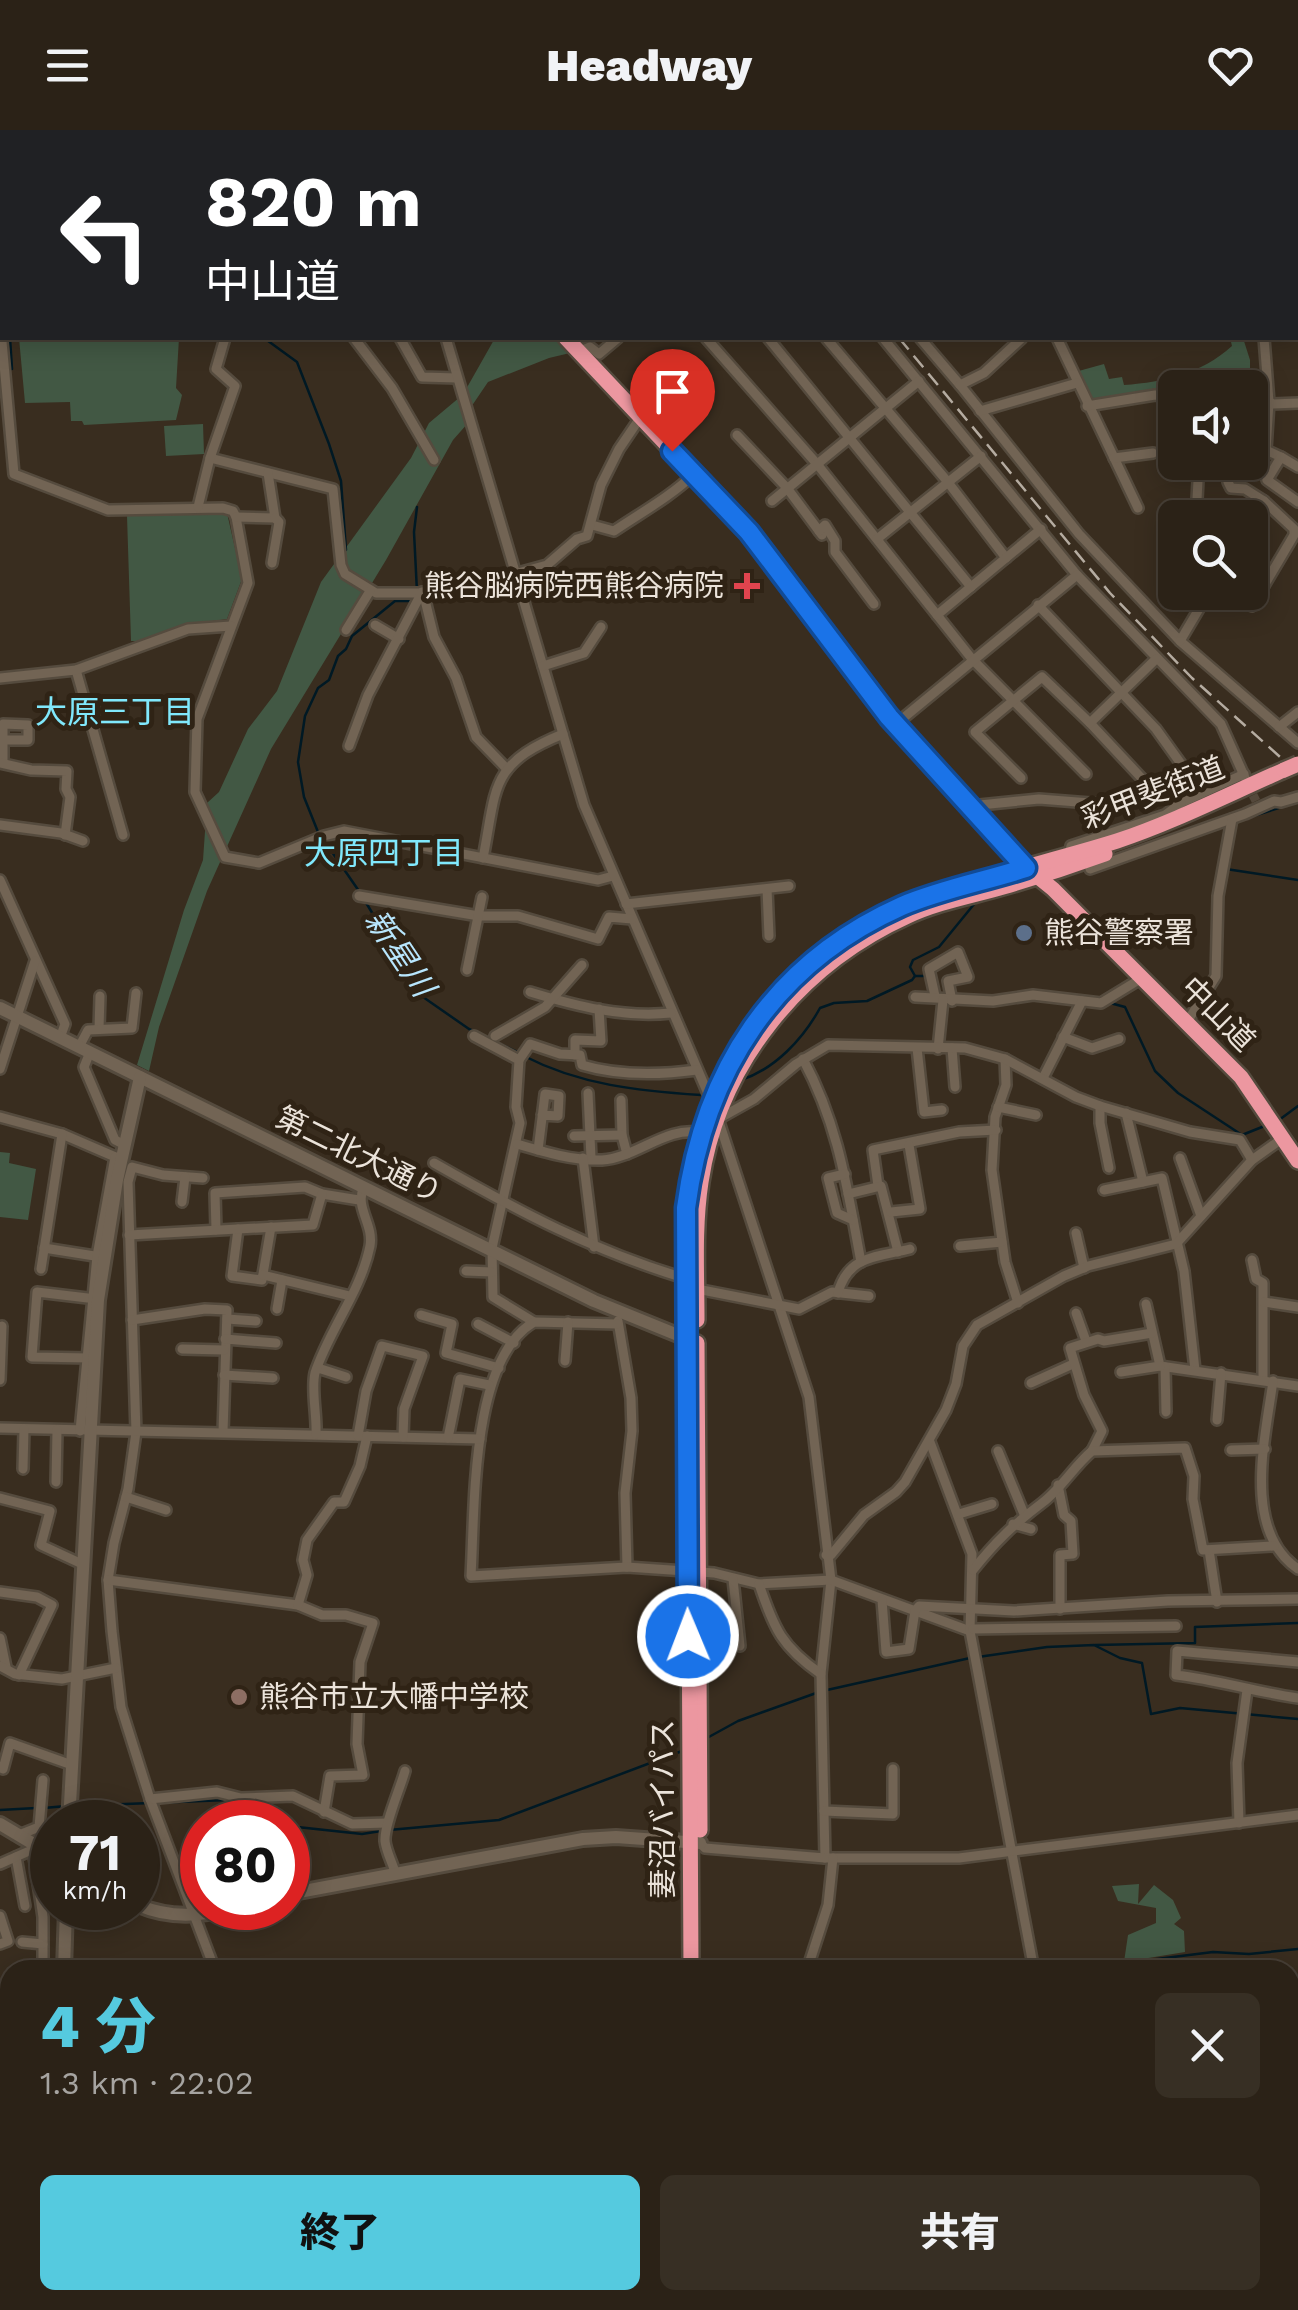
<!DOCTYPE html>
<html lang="ja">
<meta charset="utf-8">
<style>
:root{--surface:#2b2217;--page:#372f24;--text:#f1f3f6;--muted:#a6a4a1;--line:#473f36;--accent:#55cadf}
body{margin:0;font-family:"Work Sans","Noto Sans JP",sans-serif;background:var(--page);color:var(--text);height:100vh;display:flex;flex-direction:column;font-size:38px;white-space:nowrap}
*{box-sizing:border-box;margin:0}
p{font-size:32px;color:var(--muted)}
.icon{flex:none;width:55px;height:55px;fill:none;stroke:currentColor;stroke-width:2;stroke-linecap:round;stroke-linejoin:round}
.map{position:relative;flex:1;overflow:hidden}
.panel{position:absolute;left:0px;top:1830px;width:1300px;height:350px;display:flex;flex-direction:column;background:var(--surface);border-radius:30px 30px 0 0;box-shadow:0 5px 25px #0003,0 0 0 2px var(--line)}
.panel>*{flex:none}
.hud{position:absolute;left:0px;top:0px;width:1300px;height:210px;box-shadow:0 5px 25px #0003,0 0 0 2px var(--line);background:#202124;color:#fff;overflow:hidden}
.tools{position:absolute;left:1158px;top:240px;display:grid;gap:20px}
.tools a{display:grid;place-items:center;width:110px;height:110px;border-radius:15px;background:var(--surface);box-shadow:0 5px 25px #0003,0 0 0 2px var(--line);font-size:50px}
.speed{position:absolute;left:30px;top:1670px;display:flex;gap:20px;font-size:50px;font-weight:700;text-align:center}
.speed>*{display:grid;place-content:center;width:130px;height:130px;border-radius:50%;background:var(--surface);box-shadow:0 5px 25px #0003,0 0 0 2px var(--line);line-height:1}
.speed small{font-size:25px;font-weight:400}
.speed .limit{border:15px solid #d22;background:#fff;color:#111}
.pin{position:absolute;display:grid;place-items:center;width:85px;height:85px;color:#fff;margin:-102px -42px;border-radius:50% 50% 50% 0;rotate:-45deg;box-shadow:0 0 10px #0007}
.pin .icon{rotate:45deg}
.me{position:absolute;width:110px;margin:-55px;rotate:359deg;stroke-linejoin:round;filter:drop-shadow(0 0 8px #0008)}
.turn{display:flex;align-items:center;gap:35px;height:210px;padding:0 40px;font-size:45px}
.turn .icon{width:130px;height:130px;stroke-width:2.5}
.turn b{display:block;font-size:70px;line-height:85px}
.round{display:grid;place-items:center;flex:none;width:105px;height:105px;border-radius:15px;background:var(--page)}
.overview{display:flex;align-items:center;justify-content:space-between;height:170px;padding:0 40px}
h1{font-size:60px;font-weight:800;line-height:75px;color:var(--accent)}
.primary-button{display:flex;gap:20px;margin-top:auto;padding:20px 40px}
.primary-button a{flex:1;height:115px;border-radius:15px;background:var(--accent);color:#111;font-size:40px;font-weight:800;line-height:115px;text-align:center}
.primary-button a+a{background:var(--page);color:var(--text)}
header{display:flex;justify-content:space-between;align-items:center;height:130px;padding:0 40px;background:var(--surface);font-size:45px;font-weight:800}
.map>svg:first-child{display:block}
.green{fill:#425844}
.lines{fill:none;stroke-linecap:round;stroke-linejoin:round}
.stream{stroke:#001924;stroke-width:2.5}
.street-tunnel{stroke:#54483b;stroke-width:9;stroke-dasharray:9 4.5;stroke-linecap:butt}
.street-casing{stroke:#554b3e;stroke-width:14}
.secondary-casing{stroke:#554b3e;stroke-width:18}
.highway-casing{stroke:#554b3e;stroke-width:20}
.street{stroke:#726454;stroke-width:9}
.secondary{stroke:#726454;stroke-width:12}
.highway{stroke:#ec97a0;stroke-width:15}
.rail{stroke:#b5aca1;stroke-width:2.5;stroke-dasharray:15 8;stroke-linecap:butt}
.highway-bridge-casing{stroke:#554b3e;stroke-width:20;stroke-linecap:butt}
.highway-bridge{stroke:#ec97a0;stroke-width:15}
.route-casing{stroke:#114b97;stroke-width:25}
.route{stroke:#1a73e8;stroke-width:18}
.health-dot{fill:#e0444e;stroke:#2f2315;stroke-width:4}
.service-dot{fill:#5c6f8a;stroke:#2f2315;stroke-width:4}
.education-dot{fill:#8d6e63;stroke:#2f2315;stroke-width:4}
.labels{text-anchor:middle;stroke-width:10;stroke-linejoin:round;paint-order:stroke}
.poi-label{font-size:30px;fill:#ebe3da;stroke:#2f2315;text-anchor:start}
.street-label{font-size:30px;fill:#ebe3da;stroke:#2f2315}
.neighbourhood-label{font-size:32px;fill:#80e8fc;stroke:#2f2315}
.water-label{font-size:32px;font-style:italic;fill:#b8e6fd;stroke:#2f2315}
</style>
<header><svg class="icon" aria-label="menu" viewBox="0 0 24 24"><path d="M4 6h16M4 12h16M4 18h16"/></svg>Headway<svg class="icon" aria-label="heart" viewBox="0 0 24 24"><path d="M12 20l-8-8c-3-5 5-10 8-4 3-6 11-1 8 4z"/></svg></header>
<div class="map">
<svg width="1298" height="2180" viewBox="0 0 1298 2180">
<rect width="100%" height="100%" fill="#392d1f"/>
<g class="green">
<path d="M19 208H179L176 258 182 265 176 290 84 295 82 291H71L70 272 25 273Z"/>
<path d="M495 208H555L570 223 549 228 488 252 467 283 465 261Z"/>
<path d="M1230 208H1243L1250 230V257L1175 258V262L1155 260 1088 272 1075 242 1104 234 1109 249 1122 247 1124 255C1165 252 1201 244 1232 216Z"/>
<path d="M460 267 468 293 453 310 386 430 271 619 207 761 159 897 149 941 137 935 184 780 203 730 207 673 219 662 248 599 277 561 321 452 411 328 429 293Z"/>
<path d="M203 294 204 324 166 326 164 296Z"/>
<path d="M227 383 242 449 227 489 183 495 141 511H131L127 386Z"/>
<path d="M0 1022 10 1023 9 1033 36 1039 28 1090 0 1087Z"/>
<path d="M1139 1754 1138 1774 1154 1755 1173 1770 1181 1788 1174 1794 1184 1801 1185 1822 1124 1832 1128 1805 1156 1793V1778L1118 1771 1112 1756Z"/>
</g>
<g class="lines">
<g class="stream">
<path d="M198 2 200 0"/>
<path d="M0 90H2"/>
<path d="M264 208 297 232 329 314 341 351 346 420"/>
<path d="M0 239H12L10 208"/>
<path d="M417 377 414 402 417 462"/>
<path d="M1247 688 1298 672"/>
<path d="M318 702 304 667 298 632 305 586 318 558 329 550 338 526 346 519 352 506 395 471H411"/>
<path d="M323 709 361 764"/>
<path d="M1226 739 1298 750"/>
<path d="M365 771 423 867 469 899 517 922"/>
<path d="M915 846H926"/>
<path d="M1110 873 1125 877 1155 941 1178 963 1242 1005 1267 995"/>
<path d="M524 926C580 955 639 961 701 965"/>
<path d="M741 950C775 939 803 909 820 878L834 873 867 871 912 850 915 846 910 837 913 830 939 817 975 773"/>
<path d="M1279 990 1298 976"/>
<path d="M1095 1515 1195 1513V1497L1298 1493"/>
<path d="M978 1527 1047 1517 1094 1515 1120 1528 1142 1533 1151 1584 1180 1578 1298 1589"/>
<path d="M827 1560 970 1528"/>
<path d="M707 1608 738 1591 819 1562"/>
<path d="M74 1676 228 1670 277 1692"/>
<path d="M44 1678 66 1676"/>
<path d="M0 1680 36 1678"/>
<path d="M288 1696 362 1704 381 1701"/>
<path d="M389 1700 499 1690 682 1621"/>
<path d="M582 1840 621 1834 673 1840"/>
<path d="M1069 1840 1213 1822 1249 1824 1298 1819"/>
<path d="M0 1895 10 1894"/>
</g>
<path class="street-tunnel" d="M1247 653 1256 671"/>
<g class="street-casing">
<g id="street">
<path d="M337 0 339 2"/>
<path d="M501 0 510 2"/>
<path d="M585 0 587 2"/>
<path d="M818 0 819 2"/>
<path d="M1064 0 1065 2"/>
<path d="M1170 0V2"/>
<path d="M206 2 208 0"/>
<path d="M906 2 916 0"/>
<path d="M1298 184V183"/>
<path d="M0 190 14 344 108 380 223 378 233 381 236 387 248 453 197 589 195 662 225 727 259 733 324 706 344 701 598 750 613 746"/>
<path d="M354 208 392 258 434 330"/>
<path d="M400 208 422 247 457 248"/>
<path d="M446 208 584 675 712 973"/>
<path d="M706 208 817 334 972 529 1086 644"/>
<path d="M768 208 971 457"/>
<path d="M826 208 947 351 1006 428"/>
<path d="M883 208 1077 445 1221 594 1246 650"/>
<path d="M920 208 960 255"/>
<path d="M1022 208 984 243 960 255 1079 404 1180 511 1298 613"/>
<path d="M1057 208 1138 378"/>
<path d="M1264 208 1269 272 1266 320 1281 327"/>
<path d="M578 222 590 217 599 224 618 208"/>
<path d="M1250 271 1262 267 1273 274 1298 273"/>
<path d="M1087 276 1155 265 1175 266"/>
<path d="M980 281 1077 253"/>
<path d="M737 305 787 358 822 405"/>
<path d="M210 328 333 359 341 435 345 444 376 463H472L517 453"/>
<path d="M1114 328 1153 323"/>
<path d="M1232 332 1228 352 1231 358 1245 359 1264 371"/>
<path d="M1298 337 1281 327 1267 350 1298 372"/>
<path d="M772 371 919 251"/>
<path d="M198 377 210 328 235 256 216 239 225 208"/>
<path d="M236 387 275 388 268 343"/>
<path d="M1196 388 1199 332"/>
<path d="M592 395 614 401C642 382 670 367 694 344"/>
<path d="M819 401 825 395 835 411V422L874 474"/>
<path d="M877 409 981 326"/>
<path d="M272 433 279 392 275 388"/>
<path d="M514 444 547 435 577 409 587 406 601 355 619 319 640 288"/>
<path d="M423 462 434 507 456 548 476 607 507 639"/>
<path d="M1224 462 1252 476 1294 405V399L1264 371 1250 395"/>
<path d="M1038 475 1156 599 1202 663"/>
<path d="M937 485 1041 399"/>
<path d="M375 495 399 509"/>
<path d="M346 500 370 461"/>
<path d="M1180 511 1209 462"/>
<path d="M543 536 584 523 601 497"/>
<path d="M76 540 123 705"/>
<path d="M0 548 76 540 188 499 231 496"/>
<path d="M1090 593 1148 655"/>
<path d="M896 594 1077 445"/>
<path d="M1279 597 1298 582"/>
<path d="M3 610H28V595L3 594V633"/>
<path d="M349 616 368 565 422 462"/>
<path d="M0 633 31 640 67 641 66 659 70 667 65 705"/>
<path d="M1021 648 975 602 1042 547 1090 593 1156 529"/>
<path d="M970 676 1039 669 1116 675 1164 667 1181 673 1244 644"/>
<path d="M0 695 61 703 83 711"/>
<path d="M1069 725 1071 716 1165 685 1181 673"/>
<path d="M483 728C497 657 489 634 563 604"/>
<path d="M1090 739 1245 684 1274 671 1281 672 1298 667"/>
<path d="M0 750 65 894 60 908"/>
<path d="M767 759 769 806"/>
<path d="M359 766 479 786H518L598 809 609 787 632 789"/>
<path d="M626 774 789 756"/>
<path d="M467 840 482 767"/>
<path d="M530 862C576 876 623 888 671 883"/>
<path d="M935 866 929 839 958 822 968 847 948 851 952 871"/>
<path d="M915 867 993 871 1033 865 1101 873 1142 848"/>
<path d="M1187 892 1216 846 1218 766 1232 689"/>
<path d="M99 899 100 866"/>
<path d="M474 906 519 930 516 977 520 993 492 1118 493 1167 534 1192"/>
<path d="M495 906 545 877 582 835"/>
<path d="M1063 907 1092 918 1119 909"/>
<path d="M79 917 88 900 132 898 136 863"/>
<path d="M917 918 924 982 942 980"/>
<path d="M952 918 955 957"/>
<path d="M938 919 943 870"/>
<path d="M90 922 84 937 115 1010 125 1015"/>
<path d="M575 925V910L601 911 599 879"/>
<path d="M803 929C839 996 847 1058 861 1132"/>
<path d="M1005 929 1006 955 995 987 992 1040 1005 1132 1018 1173"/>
<path d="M519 930 530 914 560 924 580 925 582 935C619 946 660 945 697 940"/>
<path d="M0 939 35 831"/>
<path d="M1043 948 1082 871"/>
<path d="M588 963 591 1028"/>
<path d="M621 970 622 1005 627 1024"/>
<path d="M1100 976V993L1109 1038"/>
<path d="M998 977 1036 985"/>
<path d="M1126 983 1143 1052"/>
<path d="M0 987 62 1004 120 1029"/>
<path d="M720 988 754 969 796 934 828 915 965 918 1005 929 1076 967 1100 976 1190 1002 1240 1010 1252 1030"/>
<path d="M719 992 809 1267 831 1450 821 1544 825 1728"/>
<path d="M574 1006 622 1005"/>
<path d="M517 1014C544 1022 574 1031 602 1030 636 1028 668 995 700 1003"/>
<path d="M538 1020 545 964 559 966 558 986 542 985"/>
<path d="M583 1028 594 1117"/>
<path d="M1180 1028 1201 1086"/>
<path d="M434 1033C520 1082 591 1120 687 1149"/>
<path d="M845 1044 828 1048 837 1083 853 1090"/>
<path d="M203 1048 163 1045 132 1037 128 1052 136 1302 128 1359 114 1413 108 1450 112 1501 121 1577 150 1669 215 1840"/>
<path d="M878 1056 873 1020 959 1002 996 1000"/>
<path d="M1104 1060 1162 1048 1184 1141 1195 1240"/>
<path d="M848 1064 881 1056 898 1122"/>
<path d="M182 1072 185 1047"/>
<path d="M891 1082 920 1079 909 1015"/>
<path d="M238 1099 232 1146 262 1150 271 1097"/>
<path d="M216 1100 215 1063 305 1057 322 1064 359 1070"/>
<path d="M1076 1103 1084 1138"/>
<path d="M129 1105 313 1095 322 1064"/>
<path d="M960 1116 1002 1112"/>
<path d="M44 1118 101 1127"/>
<path d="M1252 1130 1256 1149 1263 1153V1250"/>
<path d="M41 1139 62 1004"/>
<path d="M466 1141 492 1142"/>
<path d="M263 1145 350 1166"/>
<path d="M697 1159 799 1179 832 1162 869 1166"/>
<path d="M838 1163C848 1125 878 1127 910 1119"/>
<path d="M1264 1172 1298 1177"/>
<path d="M1146 1174 1160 1236 1298 1256"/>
<path d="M277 1179 282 1150"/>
<path d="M1076 1183 1086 1211"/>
<path d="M421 1185 452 1194 446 1223 499 1238"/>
<path d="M227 1189 256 1191"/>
<path d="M132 1190 205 1179 227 1180 223 1302"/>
<path d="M618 1191 631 1268 632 1301 625 1363 627 1437"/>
<path d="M478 1194 514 1213"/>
<path d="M617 1194 534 1192C470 1229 475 1380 471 1446L627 1437 714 1443 759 1454 831 1450 970 1501"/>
<path d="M225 1209 276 1213"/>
<path d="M182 1219 224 1220"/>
<path d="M90 1228 32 1227 37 1162 96 1169"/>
<path d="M565 1231 568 1192"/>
<path d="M1165 1237 1166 1282"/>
<path d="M318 1238 346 1247"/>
<path d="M1121 1242 1160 1236"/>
<path d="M224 1245 273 1248"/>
<path d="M0 1250 2 1196"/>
<path d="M1273 1251C1265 1309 1242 1401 1298 1439"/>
<path d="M1031 1253 1073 1234"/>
<path d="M1217 1290 1221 1243"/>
<path d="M0 1298 480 1309"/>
<path d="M80 1301 97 1126 115 1027"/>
<path d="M316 1304C317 1285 311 1259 315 1243 329 1200 361 1161 370 1116 374 1094 354 1077 364 1057"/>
<path d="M358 1306 366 1261 382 1216 423 1226 404 1279 403 1307"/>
<path d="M448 1308 460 1249 489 1255"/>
<path d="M930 1312 972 1424 970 1501 1034 1840"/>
<path d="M1231 1320 1265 1319"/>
<path d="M998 1321 1024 1384"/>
<path d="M1092 1321 1102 1301 1084 1265 1070 1218 1098 1209 1104 1211 1152 1203"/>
<path d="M23 1339 24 1299"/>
<path d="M56 1352 57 1300"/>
<path d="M1058 1355 1064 1385 1071 1391 1073 1424 1060 1425V1479"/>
<path d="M126 1367 166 1380"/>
<path d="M0 1368 50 1381 41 1415 82 1434"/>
<path d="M959 1384 992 1374"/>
<path d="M1013 1394 1031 1399"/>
<path d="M1209 1420 1217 1472"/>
<path d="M826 1425H831L864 1385 896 1362 905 1352 946 1280 956 1254 963 1216 977 1195 1064 1146 1088 1136 1176 1114 1252 1030 1283 1008"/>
<path d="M973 1440C996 1411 1013 1395 1042 1373 1061 1359 1074 1336 1092 1321L1185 1318 1194 1346 1193 1369 1203 1420 1274 1416"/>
<path d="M733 1449 740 1516"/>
<path d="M108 1450 298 1475 322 1485H346L373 1493 360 1532 357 1614 363 1645 330 1646 324 1682"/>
<path d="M759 1454C774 1499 782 1517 821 1544"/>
<path d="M0 1462 37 1467 52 1475 19 1545"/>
<path d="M882 1470 886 1522 909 1519 915 1481 919 1476 1014 1481 1168 1471 1298 1469"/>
<path d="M298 1475 307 1445 303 1430 307 1410 334 1372H344L360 1336 367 1306"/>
<path d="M973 1499 1176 1496"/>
<path d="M0 1508 6 1537"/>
<path d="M1298 1532 1177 1521 1176 1545C1218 1550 1256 1562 1298 1568"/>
<path d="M0 1536 15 1544 62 1549 116 1538"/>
<path d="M0 1637 3 1639 10 1613 72 1635"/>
<path d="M150 1669 217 1662 241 1668 293 1666 352 1694 387 1693"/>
<path d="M824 1681 893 1684V1639"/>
<path d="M1239 1693 1237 1633 1247 1560"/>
<path d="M19 1705 39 1697 43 1650"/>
<path d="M700 1713 705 1718 825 1728H959L1298 1685"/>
<path d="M33 1720 43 1787V1840"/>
<path d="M16 1727 25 1776"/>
<path d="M0 1734 36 1718"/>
<path d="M395 1742C392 1732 386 1721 385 1711 384 1695 400 1659 405 1641"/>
<path d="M0 1786 8 1811 0 1814"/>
<path d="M22 1812 43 1814"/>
<path d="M807 1840 828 1775 833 1728"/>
<path d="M1135 1840 1174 1835"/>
<path d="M0 1861H10"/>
<path d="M0 1904H10"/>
<path d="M0 1941 10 1942"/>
<path d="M0 1980 8 1988 0 2000"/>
<path d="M0 2041 10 2046"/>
<path d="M1290 2144 1298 2142"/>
<path d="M0 2159 10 2142"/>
<path d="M74 2170 77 2180"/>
<path d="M307 2170 326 2180"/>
<path d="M772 2170 779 2180"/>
<path d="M1137 2170 1139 2180"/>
<path d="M162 2180 165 2170"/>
<path d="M699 2180 710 2170"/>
<path d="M914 2180 953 2170"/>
<path d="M1255 2180 1256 2170"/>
</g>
</g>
<g class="secondary-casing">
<g id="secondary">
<path d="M1105 2 1119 0"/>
<path d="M0 168H2"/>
<path d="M0 878 594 1171 695 1212"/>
<path d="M69 1692 98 1170 117 1050 140 947"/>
<path d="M0 1694 52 1725"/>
<path d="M288 1764 583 1709 616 1707 700 1713"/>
<path d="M138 1775C171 1789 200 1786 234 1778"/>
<path d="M64 1840 66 1778"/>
<path d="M47 2180 48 2170"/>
</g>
</g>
<g class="highway-casing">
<g id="highway">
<path d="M406 0 408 2"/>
<path d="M566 208 749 402 849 535 927 632 1027 738 1053 759 1241 947 1298 1031"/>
<path d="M697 1190C697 1144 694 1098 701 1052 719 933 800 835 908 786 938 772 972 766 1003 757 1038 747 1072 736 1105 724"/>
<path d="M697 1213 700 1700"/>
<path d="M691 1840 687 1078C703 944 777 826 907 775 974 748 1047 733 1117 711 1174 692 1229 664 1284 640"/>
<path d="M694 2170V2180"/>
</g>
</g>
<use href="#street" class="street"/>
<use href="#secondary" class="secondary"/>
<use href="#highway" class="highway"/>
<g class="rail">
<path d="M737 0 739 2"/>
<path d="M899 208 1110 463 1192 548 1298 643"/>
</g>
<g class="highway-bridge-casing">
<path id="highway-bridge" d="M1284 640 1298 634"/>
</g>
<use href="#highway-bridge" class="highway-bridge"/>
</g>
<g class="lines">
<g class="route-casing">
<path id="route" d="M672 321 749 402 889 587 1026 738C986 751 942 759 902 776 774 833 704 941 686 1078L688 1506"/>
</g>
<use href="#route" class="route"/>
</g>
<path class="health-dot" d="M742 441h10v10h10v10h-10v10h-10v-10h-10v-10h10z"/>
<circle class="service-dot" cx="1024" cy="803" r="10"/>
<circle class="education-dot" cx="239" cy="1567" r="10"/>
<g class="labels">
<g class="poi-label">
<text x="724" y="466" text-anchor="end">熊谷脳病院西熊谷病院</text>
<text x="1044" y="813">熊谷警察署</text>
<text x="259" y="1577">熊谷市立大幡中学校</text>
</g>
<g class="street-label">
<text transform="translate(1153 663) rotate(-21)" y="10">彩甲斐街道</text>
<text transform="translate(1218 884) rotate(45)" y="10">中山道</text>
<text transform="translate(359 1025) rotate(26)" y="10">第二北大通り</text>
<text transform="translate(663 1679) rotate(-90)" y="10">妻沼バイパス</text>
</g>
<g class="neighbourhood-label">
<text x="115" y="593">大原三丁目</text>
<text x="384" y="734">大原四丁目</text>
</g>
<g class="water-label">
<text transform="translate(400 823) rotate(56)" y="11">新星川</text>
</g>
</g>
</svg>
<div class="tools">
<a><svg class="icon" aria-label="sound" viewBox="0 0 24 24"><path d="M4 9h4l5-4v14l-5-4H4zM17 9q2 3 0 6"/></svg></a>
<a><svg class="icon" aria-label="search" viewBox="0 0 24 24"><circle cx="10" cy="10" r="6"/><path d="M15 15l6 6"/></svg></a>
</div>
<div class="speed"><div>71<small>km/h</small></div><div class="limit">80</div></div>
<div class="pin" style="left:672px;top:321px;background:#d93025"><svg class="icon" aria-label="arrive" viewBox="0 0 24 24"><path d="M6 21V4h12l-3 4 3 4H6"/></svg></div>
<svg class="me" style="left:688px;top:1506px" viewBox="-20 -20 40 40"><circle r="17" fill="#1a73e8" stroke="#fff" stroke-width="3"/><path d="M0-11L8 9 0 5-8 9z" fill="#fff"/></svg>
<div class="hud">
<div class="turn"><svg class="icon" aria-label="left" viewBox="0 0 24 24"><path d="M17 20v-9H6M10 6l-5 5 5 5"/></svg><div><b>820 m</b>中山道</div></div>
</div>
<section class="panel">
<div class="overview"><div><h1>4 分</h1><p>1.3 km · 22:02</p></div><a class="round"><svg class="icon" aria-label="close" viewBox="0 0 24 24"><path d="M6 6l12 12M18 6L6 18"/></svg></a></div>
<div class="primary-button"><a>終了</a><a>共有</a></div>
</section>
</div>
